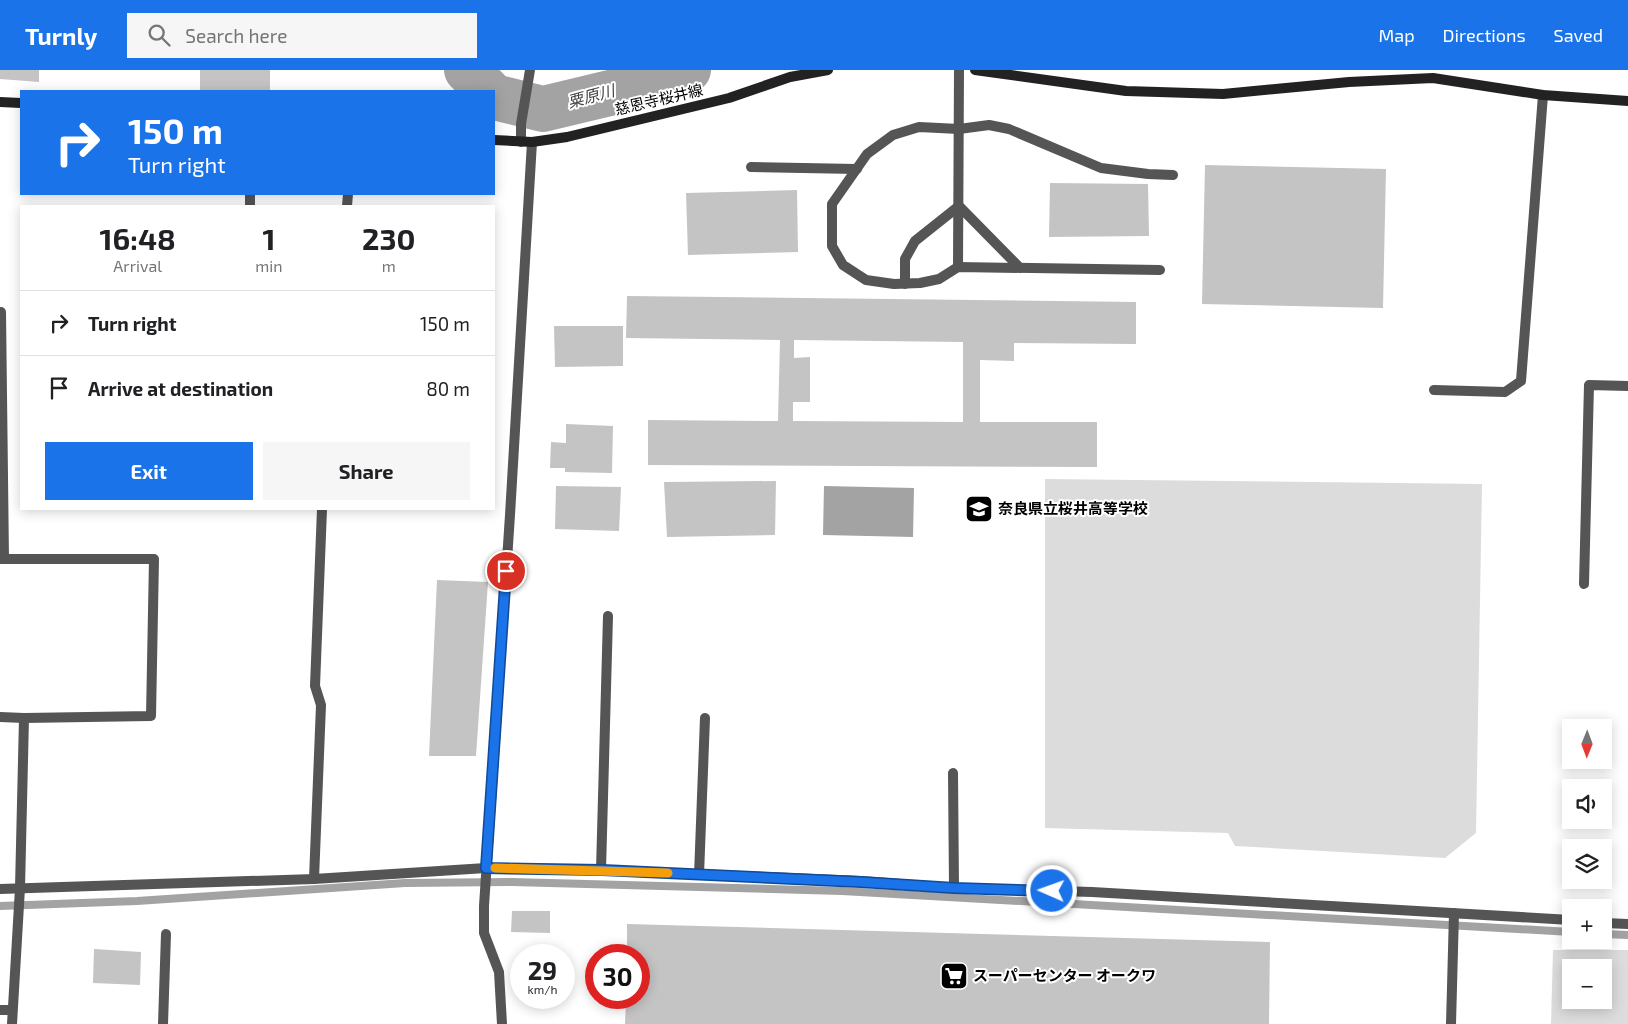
<!DOCTYPE html>
<meta charset="utf-8">
<style>
:root{--surface:#fff;--page:#f6f6f6;--text:#202124;--muted:#757577;--line:#e0e0e0;--accent:#1a73e8}
body{margin:0;font-family:"Exo 2","Noto Sans JP",sans-serif;background:var(--page);color:var(--text);height:100vh;display:flex;flex-direction:column;font-size:19px;white-space:nowrap}
*{box-sizing:border-box;margin:0}
p{font-size:16px;color:var(--muted)}
.icon{flex:none;width:28px;height:28px;fill:none;stroke:currentColor;stroke-width:2;stroke-linecap:round;stroke-linejoin:round}
.map{position:relative;flex:1;overflow:hidden}
.panel{position:absolute;left:20px;top:135px;width:475px;height:305px;display:flex;flex-direction:column;background:var(--surface);border-radius:0px;box-shadow:0 2px 12px #0003}
.panel>*{flex:none}
.top-card{position:absolute;left:20px;top:20px;width:475px;height:105px;border-radius:0px;box-shadow:0 2px 12px #0003;background:#1a73e8;color:#fff;overflow:hidden}
.needle{width:32px;rotate:181deg}
.controls{position:absolute;left:1562px;top:649px;display:grid;gap:10px}
.controls a{display:grid;place-items:center;width:50px;height:50px;border-radius:0px;background:var(--surface);box-shadow:0 2px 12px #0003;font-size:25px}
.speed{position:absolute;left:510px;top:874px;display:flex;gap:10px;font-size:25px;font-weight:700;text-align:center}
.speed>*{display:grid;place-content:center;width:65px;height:65px;border-radius:50%;background:var(--surface);box-shadow:0 2px 12px #0003;line-height:1}
.speed small{font-size:12px;font-weight:400}
.speed .limit{border:8px solid #d22;background:#fff;color:#111}
.pin{position:absolute;display:grid;place-items:center;width:42px;height:42px;color:#fff;margin:-21px;border:2px solid #fff;border-radius:50%;box-shadow:0 1px 5px #0007}
.me{position:absolute;width:55px;margin:-28px;rotate:272deg;stroke-linejoin:round;filter:drop-shadow(0 0 4px #0008)}
.turn{display:flex;align-items:center;gap:18px;height:105px;padding:0 25px;font-size:22px}
.turn .icon{width:65px;height:65px;stroke-width:2.5}
.turn b{display:block;font-size:35px;line-height:42px}
.eta{display:flex;justify-content:space-evenly;align-items:center;height:85px;text-align:center}
.eta b{font-size:30px;font-weight:700;line-height:35px}
.button{display:flex;gap:10px;margin-top:auto;padding:10px 25px}
.button a{flex:1;height:58px;border-radius:0px;background:var(--accent);color:#fff;font-size:20px;font-weight:700;line-height:58px;text-align:center}
.button a+a{background:var(--page);color:var(--text)}
ul{padding:0;list-style:none}
li{display:flex;align-items:center;gap:15px;height:65px;padding:0 25px;border-top:1px solid var(--line)}
li div{flex:1}
li b{display:block;font-size:19px}
li em{font-style:normal}
header{display:flex;align-items:center;gap:30px;box-sizing:border-box;height:70px;padding:0 25px;background:var(--accent);color:#fff}
header strong{font-size:24px}
nav{display:flex;gap:28px;margin-inline-start:auto;font-size:18px}
.search{width:350px;height:45px;background:var(--page);display:flex;align-items:center;gap:12px;box-sizing:border-box;padding:0 18px;border-radius:0px;color:var(--muted);font-size:19px}
.map>svg:first-child{display:block}
.green{fill:#dcdcdc;fill-rule:evenodd}
.water{fill:#a3a3a3}
.lines{fill:none;stroke-linecap:round;stroke-linejoin:round}
.stream{stroke:#a3a3a3;stroke-width:8}
.river{stroke:#a3a3a3;stroke-width:46}
.building{fill:#c4c4c4;fill-rule:evenodd}
.service{stroke:#555;stroke-width:10}
.minor{stroke:#555;stroke-width:10}
.tertiary{stroke:#555;stroke-width:10}
.secondary{stroke:#222;stroke-width:10}
.route-casing{stroke:#114b97;stroke-width:12}
.route{stroke:#1a73e8;stroke-width:9}
.slow{stroke:#f59e0b;stroke-width:9}
.labels{text-anchor:middle;stroke-width:4;stroke-linejoin:round;paint-order:stroke}
.street-label{font-size:15px;fill:#000;stroke:#fff}
.poi-label{font-size:15px;font-weight:bold;fill:#000;stroke:#fff;text-anchor:start}
.water-label{font-size:16px;font-style:italic;fill:#444;stroke:#fff}
</style>
<header>
<strong>Turnly</strong>
<div class="search"><svg class="icon" aria-label="search" viewBox="0 0 24 24"><circle cx="10" cy="10" r="6"/><path d="M15 15l6 6"/></svg>Search here</div>
<nav><a>Map</a><a>Directions</a><a>Saved</a></nav>
</header>
<div class="map">
<svg width="1628" height="954" viewBox="0 0 1628 954">
<rect width="100%" height="100%" fill="#fff"/>
<g class="green">
<path d="M1045 409 1482 414 1476 763 1445 788 1235 776 1228 763 1045 758Z"/>
<path d="M1553 880H1628V954H1551ZM1571 898H1604V930H1571Z"/>
</g>
<path class="water" d="M824 416 914 418 913 467 823 465Z"/>
<g class="lines">
<g class="stream">
<path d="M0 836 137 831 405 813 512 812 842 821 1571 862"/>
<path d="M1604 864 1628 865"/>
</g>
<g class="river">
<path d="M467 0 488 21"/>
<path d="M494 27 543 39 631 18 688 0"/>
</g>
</g>
<g class="building">
<path d="M0 0H39V12L0 9Z"/>
<rect x="200" y="0" width="70" height="21"/>
<path d="M1205 95 1386 99 1383 238 1202 234Z"/>
<path d="M1050 113 1148 114 1149 166 1049 167Z"/>
<path d="M797 120 798 182 688 185 686 123Z"/>
<path d="M627 226 1136 232V274L1014 273V291L980 290V352H1097V397L648 395V350L778 351 780 270 626 268ZM794 270 963 272V352L793 351V332H810V287L794 288Z"/>
<path d="M554 256H623V296L555 297Z"/>
<path d="M566 354 613 356 612 403 565 402V398H550L551 372 566 373Z"/>
<path d="M776 411 775 465 667 467 664 412Z"/>
<path d="M556 416 621 417 619 461 555 459Z"/>
<path d="M437 510 488 512 476 686H429Z"/>
<path d="M512 841H550V863L511 862Z"/>
<path d="M627 854 1270 872 1269 954H625L626 928H639V885H627Z"/>
<path d="M94 879 141 882 140 915 93 913Z"/>
</g>
<g class="lines">
<g class="service">
<path d="M521 72V54L530 0"/>
<path d="M751 97 857 99"/>
<path d="M958 197 959 0"/>
<path d="M1160 200 958 197 939 209 920 213 894 214 866 210 843 195 832 176V134L867 84 893 65 919 57 959 59 989 55 1009 59 1101 98 1148 104 1173 105"/>
<path d="M905 214V189L915 171 959 136 1020 198"/>
</g>
<g class="minor">
<path d="M250 136V124"/>
<path d="M347 136 348 124"/>
<path d="M1 242 4 489"/>
<path d="M1434 320 1505 322 1521 311 1543 25"/>
<path d="M0 489H154L151 646 24 648 20 818 12 954"/>
<path d="M1584 514 1589 315 1628 316"/>
<path d="M0 647 24 648"/>
<path d="M953 703 954 818"/>
<path d="M601 800 608 546"/>
<path d="M699 805 705 648"/>
<path d="M314 809 321 635 315 616 322 439"/>
<path d="M0 819 314 809 486 798 601 800 861 811 954 818 1092 822 1571 850"/>
<path d="M1604 853 1628 854"/>
<path d="M0 940H12"/>
<path d="M163 954 166 864"/>
<path d="M1451 954 1454 843"/>
</g>
<path class="tertiary" d="M502 954 499 902 484 863V836L510 445 532 72"/>
<g class="secondary">
<path d="M975 0 1126 21 1223 24 1349 12 1433 8 1543 25 1628 31"/>
<path d="M0 32 21 33"/>
<path d="M494 70 532 72 567 67 729 28 790 7 828 0"/>
</g>
</g>
<g class="lines">
<g class="route-casing">
<path id="route" d="M506 501 486 798 602 800 861 812 954 818 1052 821"/>
</g>
<use href="#route" class="route"/>
<path class="slow" d="M495 798 668 803"/>
</g>
<defs>
<g id="school-square" transform="scale(1.4375)"><rect x="-9" y="-9" width="18" height="18" rx="4" fill="#000" stroke="#fff"/><path d="M0-5L7-2L0 1L-7-2ZM-4 1L0 2.5L4 1V4Q0 6-4 4Z" fill="#fff"/></g>
<g id="supermarket-square" transform="scale(1.4375)"><rect x="-9" y="-9" width="18" height="18" rx="4" fill="#000" stroke="#fff"/><path d="M-6-5.5h2.5l.6 2H6L4.5 2H-2.5L-4.4-4H-6ZM-1.5 3.2a1.3 1.3 0 1 0 .1 0ZM3 3.2a1.3 1.3 0 1 0 .1 0Z" fill="#fff"/></g>
</defs>
<g fill-rule="evenodd">
<use href="#school-square" x="979" y="439"/>
<use href="#supermarket-square" x="954" y="906"/>
</g>
<g class="labels">
<g class="street-label">
<text transform="translate(659 30) rotate(-13)" y="5">慈恩寺桜井線</text>
</g>
<g class="poi-label">
<text x="998" y="444">奈良県立桜井高等学校</text>
<text x="973" y="911">スーパーセンター オークワ</text>
</g>
<g class="water-label">
<text transform="translate(591 26) rotate(-15)" y="6">粟原川</text>
</g>
</g>
</svg>
<div class="controls">
<a><svg class="needle" viewBox="-14 -14 28 28"><path d="M0-13l5 13h-10z" fill="#e53935"/><path d="M0 13l5-13h-10z" fill="#757577"/></svg></a>
<a><svg class="icon" aria-label="sound" viewBox="0 0 24 24"><path d="M4 9h4l5-4v14l-5-4H4zM17 9q2 3 0 6"/></svg></a>
<a><svg class="icon" aria-label="layers" viewBox="0 0 24 24"><path d="M12 4l9 5-9 5-9-5zM3 14l9 5 9-5"/></svg></a>
<a>+</a>
<a>−</a>
</div>
<div class="speed"><div>29<small>km/h</small></div><div class="limit">30</div></div>
<div class="pin" style="left:506px;top:501px;background:#d93025"><svg class="icon" aria-label="arrive" viewBox="0 0 24 24"><path d="M6 21V4h12l-3 4 3 4H6"/></svg></div>
<svg class="me" style="left:1052px;top:821px" viewBox="-20 -20 40 40"><circle r="17" fill="#1a73e8" stroke="#fff" stroke-width="3"/><path d="M0-11L8 9 0 5-8 9z" fill="#fff"/></svg>
<div class="top-card">
<div class="turn"><svg class="icon" aria-label="right" viewBox="0 0 24 24"><path d="M7 20v-9h11M14 6l5 5-5 5"/></svg><div><b>150 m</b>Turn right</div></div>
</div>
<section class="panel">
<div class="eta">
<div><b>16:48</b><p>Arrival</p></div>
<div><b>1</b><p>min</p></div>
<div><b>230</b><p>m</p></div>
</div>
<ul>
<li><svg class="icon" aria-label="right" viewBox="0 0 24 24"><path d="M7 20v-9h11M14 6l5 5-5 5"/></svg><div><b>Turn right</b></div><em>150 m</em></li>
<li><svg class="icon" aria-label="arrive" viewBox="0 0 24 24"><path d="M6 21V4h12l-3 4 3 4H6"/></svg><div><b>Arrive at destination</b></div><em>80 m</em></li>
</ul>
<div class="button"><a>Exit</a><a>Share</a></div>
</section>
</div>
